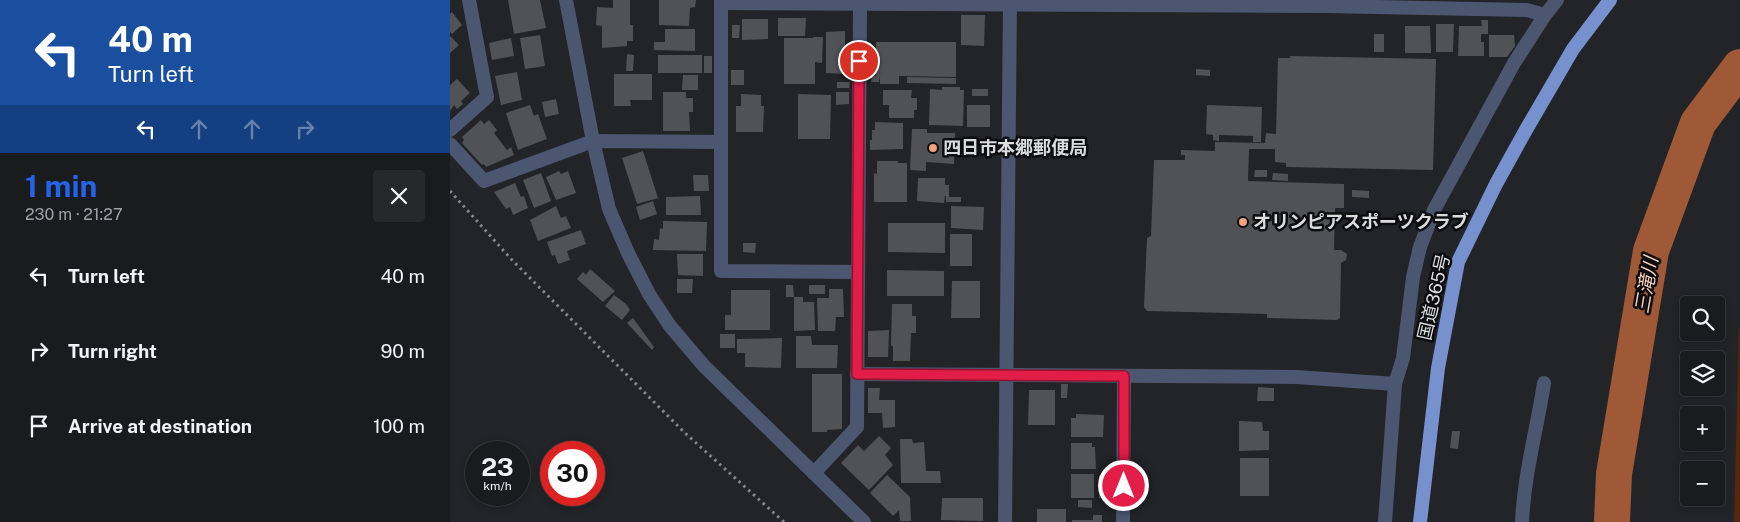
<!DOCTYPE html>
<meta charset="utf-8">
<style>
:root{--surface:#1a1b1d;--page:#27282a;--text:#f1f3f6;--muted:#9fa1a4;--line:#38393b;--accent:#2563eb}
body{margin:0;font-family:"Public Sans","Noto Sans JP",sans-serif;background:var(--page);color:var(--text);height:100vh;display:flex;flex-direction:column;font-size:19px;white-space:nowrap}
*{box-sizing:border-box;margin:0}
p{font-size:16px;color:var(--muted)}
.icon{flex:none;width:28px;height:28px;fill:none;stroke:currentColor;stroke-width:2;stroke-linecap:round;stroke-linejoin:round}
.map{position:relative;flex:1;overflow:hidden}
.sheet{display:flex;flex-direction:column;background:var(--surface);width:450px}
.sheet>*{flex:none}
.hud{background:#1a4fa0;color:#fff;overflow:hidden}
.controls{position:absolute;left:1230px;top:296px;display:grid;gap:10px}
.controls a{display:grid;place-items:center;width:45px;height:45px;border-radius:5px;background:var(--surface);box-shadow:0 2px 8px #0003,0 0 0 1px var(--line);font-size:25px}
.speed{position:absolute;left:15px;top:441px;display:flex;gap:10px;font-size:25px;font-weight:700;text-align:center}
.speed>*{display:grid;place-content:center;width:65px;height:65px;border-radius:50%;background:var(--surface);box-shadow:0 2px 8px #0003,0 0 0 1px var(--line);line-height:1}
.speed small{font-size:12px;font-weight:400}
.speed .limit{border:8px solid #d22;background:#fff;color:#111}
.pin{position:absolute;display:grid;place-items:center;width:42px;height:42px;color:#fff;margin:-21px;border:2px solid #fff;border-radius:50%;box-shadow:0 1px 5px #0007}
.me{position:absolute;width:55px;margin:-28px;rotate:0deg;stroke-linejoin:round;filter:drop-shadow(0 0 4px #0008)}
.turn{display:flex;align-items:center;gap:18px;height:105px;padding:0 25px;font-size:22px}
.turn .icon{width:65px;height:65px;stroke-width:2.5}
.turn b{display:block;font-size:35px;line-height:42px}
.lanes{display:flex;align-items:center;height:48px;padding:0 25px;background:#0003;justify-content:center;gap:25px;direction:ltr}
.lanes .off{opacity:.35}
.round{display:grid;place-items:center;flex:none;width:52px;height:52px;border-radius:5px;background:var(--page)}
.head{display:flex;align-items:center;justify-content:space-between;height:85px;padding:0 25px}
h1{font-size:30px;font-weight:700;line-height:38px;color:var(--accent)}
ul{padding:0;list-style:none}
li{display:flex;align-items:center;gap:15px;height:75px;padding:0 25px}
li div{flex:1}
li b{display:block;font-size:19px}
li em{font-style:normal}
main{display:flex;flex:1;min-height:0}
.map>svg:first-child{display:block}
.green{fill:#56270d}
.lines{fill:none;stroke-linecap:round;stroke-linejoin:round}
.river{stroke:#9f5936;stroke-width:36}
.building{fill:#505255}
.path{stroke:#858688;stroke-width:3;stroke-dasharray:2.5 4;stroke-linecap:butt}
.minor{stroke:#4b5671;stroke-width:14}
.tertiary{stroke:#4b5671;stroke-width:14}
.trunk{stroke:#7790ce;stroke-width:14}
.route-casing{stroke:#92132f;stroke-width:12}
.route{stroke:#e11d48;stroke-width:9}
.poi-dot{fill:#f1a17c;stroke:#0d0d0f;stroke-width:2}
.labels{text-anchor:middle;stroke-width:5;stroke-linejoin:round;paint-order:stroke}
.poi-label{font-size:18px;font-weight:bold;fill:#dbdcde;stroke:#0d0d0f;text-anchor:start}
.street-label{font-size:18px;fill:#dbdcde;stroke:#0d0d0f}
.water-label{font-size:19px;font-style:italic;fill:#f9d0bc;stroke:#0d0d0f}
</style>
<main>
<section class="sheet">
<div class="hud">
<div class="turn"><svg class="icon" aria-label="left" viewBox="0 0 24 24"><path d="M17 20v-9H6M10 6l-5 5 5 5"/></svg><div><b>40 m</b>Turn left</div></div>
<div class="lanes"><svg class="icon" aria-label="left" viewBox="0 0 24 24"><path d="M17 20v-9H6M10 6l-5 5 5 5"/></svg><svg class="icon off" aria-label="ahead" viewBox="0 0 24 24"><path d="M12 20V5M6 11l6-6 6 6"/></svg><svg class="icon off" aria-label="ahead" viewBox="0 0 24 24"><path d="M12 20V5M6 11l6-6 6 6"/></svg><svg class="icon off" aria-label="right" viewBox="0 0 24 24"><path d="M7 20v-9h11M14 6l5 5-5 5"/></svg></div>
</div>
<div class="head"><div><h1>1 min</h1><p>230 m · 21:27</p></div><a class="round"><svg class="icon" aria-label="close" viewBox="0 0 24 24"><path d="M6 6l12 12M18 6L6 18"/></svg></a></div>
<ul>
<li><svg class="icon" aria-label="left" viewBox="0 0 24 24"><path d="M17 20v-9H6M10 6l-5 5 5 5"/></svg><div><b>Turn left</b></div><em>40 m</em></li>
<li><svg class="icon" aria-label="right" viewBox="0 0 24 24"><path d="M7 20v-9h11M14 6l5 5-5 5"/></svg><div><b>Turn right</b></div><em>90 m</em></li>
<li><svg class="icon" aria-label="arrive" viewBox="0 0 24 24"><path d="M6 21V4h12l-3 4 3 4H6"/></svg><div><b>Arrive at destination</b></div><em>100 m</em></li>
</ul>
</section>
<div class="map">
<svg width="1290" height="522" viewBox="0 0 1290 522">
<rect width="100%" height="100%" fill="#232427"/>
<path class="green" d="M1290 326V522H1284L1289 329Z"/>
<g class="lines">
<path class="river" d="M1162 522 1164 474 1201 251 1248 123 1290 67"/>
</g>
<g class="building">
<path d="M58 0H90L96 28 64 34Z"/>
<path d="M163 0H180V25H183V41H177V46L152 48V26L146 25 147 7 163 8Z"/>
<path d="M209 0H246L245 7 240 8 239 26 209 25Z"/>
<path d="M2 12 12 25 2 34 0 32V14Z"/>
<path d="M511 15H535L534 46 511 45Z"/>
<path d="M328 18H356L355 36H328Z"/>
<path d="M292 19H318V39L292 40Z"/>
<path d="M1031 20H1038V34H1031V42H1034V56H1008L1009 26H1032Z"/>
<path d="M986 24H1004L1003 52H986Z"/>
<path d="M282 25H290L289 38H282Z"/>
<path d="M955 26H980L981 53H955Z"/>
<path d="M215 29H245V51L204 50V42H215Z"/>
<path d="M395 31V74L376 73V32Z"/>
<rect x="924" y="34" width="10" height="18"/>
<path d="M90 35 95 66 75 69 70 38Z"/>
<path d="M1039 35H1064L1065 46 1057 57H1039Z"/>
<path d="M0 36 9 45 0 53Z"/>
<path d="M363 37H373L372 63 365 62V84H334V38H363Z"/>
<path d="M61 38 64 56 42 60 39 43Z"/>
<path d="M426 42H506V77L449 76V84H430V75L429 82H421L422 75 426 76Z"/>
<path d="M177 54 184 55 183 71H176Z"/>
<rect x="208" y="55" width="44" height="18"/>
<rect x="254" y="56" width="8" height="17"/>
<path d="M840 56 986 59 983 170 836 167V163L825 162V149H799L798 181 894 184V208H885L884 250H891L897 254 896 260 891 263 890 318 887 320 817 318V314L697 311 694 307 697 238 701 236 704 160H735V155H731V150L765 151V142L815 143 816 133 826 134 828 58H840Z"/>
<path d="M746 69 760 70V76L746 75Z"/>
<rect x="281" y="70" width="13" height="15"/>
<path d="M67 72 72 100 51 105 45 76Z"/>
<path d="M164 74H202V100H180L181 106H164Z"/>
<path d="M233 75H248V90H232Z"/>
<path d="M457 77 506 78V84L457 83Z"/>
<path d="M7 79 20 93 11 101 13 104 7 109 4 105 0 111V85Z"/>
<path d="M387 82H400L399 88H387Z"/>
<path d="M492 87H510V90H514L513 126 479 125 480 89 492 90Z"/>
<rect x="522" y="89" width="16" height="7"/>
<path d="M433 90H462L461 98H467V110H464V118H439V105H433Z"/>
<path d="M213 92H236V98H243V112H239L240 131H213Z"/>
<path d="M386 92H399V104L386 105Z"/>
<path d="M291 94 311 95V106H314L313 132H286V106H291Z"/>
<path d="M348 94 381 95 380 139H348Z"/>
<path d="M106 99 109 114 95 117 92 102Z"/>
<path d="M80 105 84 116 88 114 97 139 68 150 56 113Z"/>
<rect x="517" y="105" width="23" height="22"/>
<path d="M757 105 812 107 811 142H803V136L769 135V141L763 140V135L756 134Z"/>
<path d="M31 120 34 124 39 120 47 130 44 133 57 150 61 147 64 155 36 167 34 164 32 165 12 143 14 140 12 137Z"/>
<path d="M425 122 453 123V149L420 150V140H422V130H425Z"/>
<path d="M462 129H477V133H505L504 164 476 162V171L460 170Z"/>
<path d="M193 151 208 198 187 204 172 158Z"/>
<path d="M427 161H448V163H457V202H424V173L427 174Z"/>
<path d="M805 170H817V177H804Z"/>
<path d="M109 171 111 174 118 171 126 193 106 200 96 177Z"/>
<path d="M91 173 101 201 84 208 73 180Z"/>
<path d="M823 173 838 174V181L822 180Z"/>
<path d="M243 175H258L259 191H244Z"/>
<path d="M468 178H495V185H499V197H511V202H496V196H495L494 203 467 201Z"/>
<path d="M65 183 71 197 74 196 78 208 63 215 60 207 56 209 44 192Z"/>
<path d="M902 190 919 191V198L902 197Z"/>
<path d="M250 196 251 215H216V197Z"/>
<path d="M203 201 207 214 190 220 186 207Z"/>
<path d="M106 206 111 218 116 216 121 228 88 241 80 220Z"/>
<path d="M501 206 534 207 533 230 501 228Z"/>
<path d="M213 221 257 222 256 251 203 250 204 239 209 240 210 228 213 229Z"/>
<path d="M438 223H495V253L438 252Z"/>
<path d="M131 230 136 244 117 251 120 260 108 264 105 255 102 256 97 242Z"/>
<rect x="500" y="234" width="22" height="32"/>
<path d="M293 243H306L305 253 293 252Z"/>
<path d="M227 254H253V276L228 275Z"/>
<path d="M140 269 165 291 153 302 127 279 133 272 136 275Z"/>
<path d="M437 270 494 271V296H437Z"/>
<path d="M227 279H243L242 293H227Z"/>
<path d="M502 281H530V318H501Z"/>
<path d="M336 285H343L344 297H336Z"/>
<rect x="359" y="285" width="16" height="9"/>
<path d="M379 289H393L394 317H386L385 331H368L367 298H379Z"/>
<path d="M281 290H320V330H275V315H281Z"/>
<path d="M164 295 176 304 180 310 172 320 155 306Z"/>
<path d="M344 297H353V302H364L365 330 344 331Z"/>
<path d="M442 304H462V316H466V333H461L460 361H443V346H441Z"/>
<path d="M183 318 204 347 202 350 177 323Z"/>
<path d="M439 330 438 357H418V331Z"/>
<rect x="270" y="334" width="15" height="14"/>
<path d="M346 336H361L362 345H388L387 368H346Z"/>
<path d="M332 338 331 368 295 367V353H287V339Z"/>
<path d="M362 374H392V429L377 430V432H362Z"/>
<path d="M611 384H618L617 398H611Z"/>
<path d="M808 387 824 388V401H807Z"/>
<path d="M418 388H430L429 400H445V427L433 428 432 413H418Z"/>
<path d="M579 390H605V425H578Z"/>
<path d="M626 414 654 415 653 437H621V418H626Z"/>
<path d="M789 421 812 422 813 431H819V450L789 451Z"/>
<path d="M1002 431H1010L1008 449 1000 448Z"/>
<path d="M429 436 441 448 435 455 443 465 419 490 391 463 408 445 414 451Z"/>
<path d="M450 439H462L463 443 474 442 476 471H490L491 483H451Z"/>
<path d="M621 443H642V447H645L646 469H621Z"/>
<rect x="790" y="458" width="29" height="38"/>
<rect x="621" y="474" width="23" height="24"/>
<path d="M437 475 460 497 461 521H450L449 510 443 516 420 493Z"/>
<path d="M649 491H661V499L649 498Z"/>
<path d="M492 498H533V521L491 520Z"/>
<path d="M628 500H642V508L628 507Z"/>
<rect x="587" y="509" width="29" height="13"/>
<path d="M643 515H652V522H622V520H643Z"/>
</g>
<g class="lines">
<path class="path" d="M0 191 62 260 235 433 334 522"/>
<g class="minor">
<path d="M271 0V271L408 272"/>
<path d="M271 3 875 6 1077 10 1095 15"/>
<path d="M0 130 37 97 19 0"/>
<path d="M0 144 34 181 143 141 271 142"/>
<path d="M407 374 847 377 945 384"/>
<path d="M364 473 407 427 410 4"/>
<path d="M673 522 674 376"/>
<path d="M935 522 945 384 953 358 963 277 970 247 984 210 1064 63 1095 15 1107 0"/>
<path d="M1072 522C1074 475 1087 429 1094 383"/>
</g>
<g class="tertiary">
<path d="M116 0 143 141 159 209 178 253 199 294 220 326 254 366 414 522"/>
<path d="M555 522 560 0"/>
</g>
<path class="trunk" d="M970 522 988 368 1008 262 1046 184 1077 128 1123 49 1160 0"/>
</g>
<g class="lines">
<g class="route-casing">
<path id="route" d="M409 61 407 374 674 376V486"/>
</g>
<use href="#route" class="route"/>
</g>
<g class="poi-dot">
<circle cx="483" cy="148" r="5"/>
<circle cx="793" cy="222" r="5"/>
</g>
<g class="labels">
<g class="poi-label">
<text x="493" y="154">四日市本郷郵便局</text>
<text x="803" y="228">オリンピアスポーツクラブ</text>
</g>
<g class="street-label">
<text transform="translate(984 297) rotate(-77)" y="6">国道365号</text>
</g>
<g class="water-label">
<text transform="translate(1196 285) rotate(-80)" y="7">三滝川</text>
</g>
</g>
</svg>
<div class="controls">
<a><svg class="icon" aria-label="search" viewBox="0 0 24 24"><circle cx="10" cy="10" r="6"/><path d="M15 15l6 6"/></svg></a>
<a><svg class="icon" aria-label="layers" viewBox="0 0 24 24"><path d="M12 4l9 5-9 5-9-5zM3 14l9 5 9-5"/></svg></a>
<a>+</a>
<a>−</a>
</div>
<div class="speed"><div>23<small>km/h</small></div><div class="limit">30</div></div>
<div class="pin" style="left:409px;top:61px;background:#d93025"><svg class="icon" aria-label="arrive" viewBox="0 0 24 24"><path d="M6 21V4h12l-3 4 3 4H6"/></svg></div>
<svg class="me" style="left:674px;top:486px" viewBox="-20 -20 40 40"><circle r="17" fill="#e11d48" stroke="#fff" stroke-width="3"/><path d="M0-11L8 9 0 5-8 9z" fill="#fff"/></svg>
</div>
</main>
